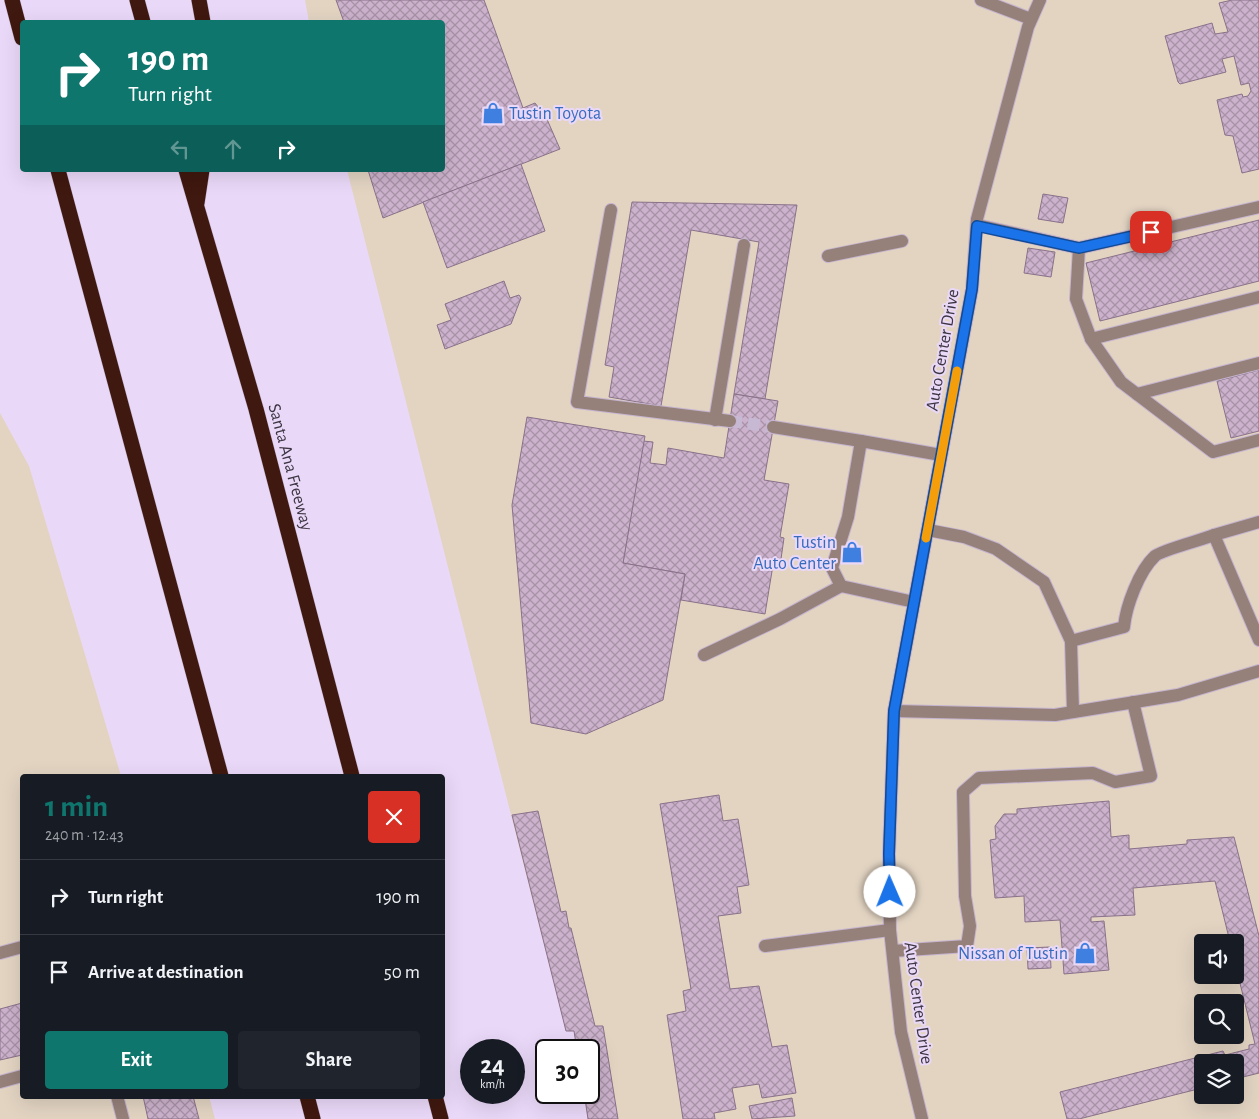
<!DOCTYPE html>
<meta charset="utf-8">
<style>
:root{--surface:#171b24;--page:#20242c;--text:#f1f3f6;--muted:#9ea1a6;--line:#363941;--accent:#0f766e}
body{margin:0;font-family:"Alegreya Sans",sans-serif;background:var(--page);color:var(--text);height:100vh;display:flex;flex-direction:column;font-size:19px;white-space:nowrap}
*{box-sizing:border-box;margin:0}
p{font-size:16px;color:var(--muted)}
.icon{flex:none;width:28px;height:28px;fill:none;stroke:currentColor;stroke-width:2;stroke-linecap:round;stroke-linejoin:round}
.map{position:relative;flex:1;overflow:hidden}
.drawer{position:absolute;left:20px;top:774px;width:425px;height:325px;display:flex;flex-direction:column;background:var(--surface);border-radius:5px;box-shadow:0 5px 20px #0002}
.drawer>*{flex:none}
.hud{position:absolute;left:20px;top:20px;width:425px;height:152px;border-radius:5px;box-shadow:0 5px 20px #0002;background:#0f766e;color:#fff;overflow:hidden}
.fabs{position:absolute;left:1194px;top:934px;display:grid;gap:10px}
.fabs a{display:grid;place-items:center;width:50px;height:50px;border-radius:5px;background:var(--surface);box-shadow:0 5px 20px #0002;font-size:25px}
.speed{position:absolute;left:460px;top:1039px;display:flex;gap:10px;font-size:25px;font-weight:700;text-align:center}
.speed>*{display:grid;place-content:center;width:65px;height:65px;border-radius:50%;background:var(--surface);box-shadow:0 5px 20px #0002;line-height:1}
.speed small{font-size:12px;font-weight:400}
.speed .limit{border:2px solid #111;border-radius:8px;background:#fff;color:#111}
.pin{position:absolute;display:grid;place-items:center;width:42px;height:42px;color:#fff;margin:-21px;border-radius:10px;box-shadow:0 2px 8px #0006}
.me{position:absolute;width:55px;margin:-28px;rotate:359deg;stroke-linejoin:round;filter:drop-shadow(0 0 4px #0008)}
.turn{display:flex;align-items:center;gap:18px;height:105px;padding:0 25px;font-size:22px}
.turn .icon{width:65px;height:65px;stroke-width:2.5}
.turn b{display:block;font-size:35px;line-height:42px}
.lanes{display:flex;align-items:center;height:48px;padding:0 25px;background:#0003;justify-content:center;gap:25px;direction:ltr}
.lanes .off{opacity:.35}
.round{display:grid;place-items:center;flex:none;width:52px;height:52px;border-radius:5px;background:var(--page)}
.head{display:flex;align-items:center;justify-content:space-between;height:85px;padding:0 25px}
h1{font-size:30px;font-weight:700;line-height:38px;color:var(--accent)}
.action{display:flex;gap:10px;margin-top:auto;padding:10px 25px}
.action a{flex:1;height:58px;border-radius:5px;background:var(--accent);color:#fff;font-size:20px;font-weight:700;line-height:58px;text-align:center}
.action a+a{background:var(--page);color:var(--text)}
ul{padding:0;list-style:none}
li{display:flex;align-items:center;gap:15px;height:75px;padding:0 25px;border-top:1px solid var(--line)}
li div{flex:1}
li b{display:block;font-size:19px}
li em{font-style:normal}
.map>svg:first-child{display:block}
.commercial{fill:#e3d4c2;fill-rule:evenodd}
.building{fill:url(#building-cross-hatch);stroke:#897189}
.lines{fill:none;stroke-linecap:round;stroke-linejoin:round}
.minor-tunnel{stroke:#c7b8d4;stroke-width:12;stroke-dasharray:12 6;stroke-linecap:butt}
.minor-casing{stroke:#c4b4d0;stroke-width:14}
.highway-casing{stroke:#c4b4d0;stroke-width:16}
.minor{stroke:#96807a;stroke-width:12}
.highway{stroke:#3f180f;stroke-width:15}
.route-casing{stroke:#114b97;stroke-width:12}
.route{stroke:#1a73e8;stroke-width:9}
.slow{stroke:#f59e0b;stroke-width:9}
.labels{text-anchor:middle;stroke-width:4;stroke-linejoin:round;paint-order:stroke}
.shop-label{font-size:18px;fill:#366cbe;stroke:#ead8f8;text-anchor:end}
.street-label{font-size:18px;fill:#3c3642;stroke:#ead8f8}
</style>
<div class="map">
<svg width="1259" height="1119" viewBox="0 0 1259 1119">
<defs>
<pattern id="building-cross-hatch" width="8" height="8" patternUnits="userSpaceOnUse" patternTransform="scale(1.25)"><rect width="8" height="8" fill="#ccb2cc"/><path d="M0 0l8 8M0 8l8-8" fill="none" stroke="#a792a7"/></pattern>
</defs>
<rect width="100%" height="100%" fill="#ead8f8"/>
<g class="commercial">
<path d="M305 0H1259V1119H588L584 1093 589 1092V1050H577L574 1031H566L347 170H442V22H309ZM1202 942H1235V975H1202ZM1202 1002H1235V1035H1202ZM1202 1062H1235V1095H1202Z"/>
<path d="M0 413 29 466 121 776H22V1096H209L215 1119H0Z"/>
</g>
<g class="building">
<path d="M336 0H484L523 108 535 103 546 117 560 149 383 218 368 170H442V22H344Z"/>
<path d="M1232 0H1259V169L1242 173 1233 136 1225 135 1217 100 1242 94 1243 97 1248 96 1251 91 1249 83 1241 85 1234 56 1222 59 1226 72 1180 84 1178 82 1165 36 1212 23 1215 34 1228 32 1219 3Z"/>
<path d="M521 164 545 231 447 268 423 202Z"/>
<path d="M1043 194 1068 198 1063 223 1038 219Z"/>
<path d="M632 202 797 205 765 399 734 394 759 242 691 230 661 406 609 397 614 367 605 365Z"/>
<path d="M1259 220V281L1100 321 1086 263Z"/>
<path d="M1028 248 1055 252 1051 277 1024 273Z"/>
<path d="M504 281 510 298 519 295 521 298 511 324 445 349 437 325 451 320 445 304Z"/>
<path d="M1259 370V431L1231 438 1217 381Z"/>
<path d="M734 394 778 401 764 480 789 484 780 537 784 538 780 566 773 565 765 614 681 600 685 574 623 563 643 441 653 442 650 463 666 465 668 448 724 458Z"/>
<path d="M527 417 645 436 623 563 685 574 663 700 586 734 531 723 512 505Z"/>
<path d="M719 795 723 821 738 819 749 885 737 887 741 913 718 916 730 989 759 986 772 1047 787 1045 796 1093 762 1098 759 1084 732 1088 736 1109 714 1113 715 1119H683L667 1015 686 1011 683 991 691 989 660 804Z"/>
<path d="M1109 801 1111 837 1129 835V849L1187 844V840L1234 837 1259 936V1073L1235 1079V1062H1202V1088L1079 1119H1067L1060 1092 1223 1051 1225 1055 1249 1049V1045L1255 1044 1235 963V942H1230L1215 881 1133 888 1135 915 1091 917V922L1104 921 1109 970 1064 974 1060 920 1025 922 1024 896 995 898 990 840 996 839 995 826 1004 814H1017V809Z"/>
<path d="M538 811 561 912 566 911 569 928H571L595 1026H603L618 1119H588L584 1092H589V1050H577L574 1031H566L512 815Z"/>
<path d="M1050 947 1051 968 1028 969 1027 948Z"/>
<path d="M22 1003V1055L0 1060V1009Z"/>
<path d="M143 1096H193L199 1119H148Z"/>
<path d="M792 1098 795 1116 752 1119 749 1106Z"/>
</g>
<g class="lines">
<path class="minor-tunnel" d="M730 421 773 427"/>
<g class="minor-casing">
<g id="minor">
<path d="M981 0 1031 19"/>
<path d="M611 210 577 402 730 421"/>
<path d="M977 225 1079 248 1076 299 1091 339"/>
<path d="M1079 248 1259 207"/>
<path d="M828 256 902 241"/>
<path d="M1259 297 1091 339 1121 382 1213 452 1259 440"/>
<path d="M1137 394 1259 363"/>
<path d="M715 420 744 245"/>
<path d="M773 427 861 441"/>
<path d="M1259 522 1214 535 1259 640"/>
<path d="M928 530 964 537 996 549 1044 582 1071 641 1124 627C1126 606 1139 571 1155 556 1162 550 1202 540 1214 535"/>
<path d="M841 586 832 568 848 517 861 441 941 455"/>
<path d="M1071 641 1073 712"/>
<path d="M704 655 780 619 841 586 914 602"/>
<path d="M894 711 1055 715 1178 695 1259 671"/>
<path d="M765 946 890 930"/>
<path d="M893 951 967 946 970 926 965 896 963 792 979 778 1093 773 1115 782 1151 776 1133 702"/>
<path d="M0 953 22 947"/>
<path d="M0 1082 22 1076"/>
<path d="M117 1096 123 1119"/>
<path d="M922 1119 901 1032 890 930 889 854 894 711 972 289 977 219 1028 27 1040 0"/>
</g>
</g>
<g class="highway-casing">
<g id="highway">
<path d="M12 0 22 38"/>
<path d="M137 0 143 22"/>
<path d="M199 0 203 22"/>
<path d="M58 170 221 776"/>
<path d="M186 170 256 409 352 776"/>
<path d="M197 203 202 170"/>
<path d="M307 1096 313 1119"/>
<path d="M435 1096 441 1119"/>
</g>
</g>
<use href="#minor" class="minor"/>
<use href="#highway" class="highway"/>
</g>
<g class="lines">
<g class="route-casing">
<path id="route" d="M890 892 889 854 894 711 972 289 977 226 1079 248 1151 232"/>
</g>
<use href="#route" class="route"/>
<path class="slow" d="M926 538 957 371"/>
</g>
<defs>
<g id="shop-bare" transform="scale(1.725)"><path d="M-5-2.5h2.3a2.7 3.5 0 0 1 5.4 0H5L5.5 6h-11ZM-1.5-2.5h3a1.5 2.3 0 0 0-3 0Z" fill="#3f7fe0" stroke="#ead8f8" stroke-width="2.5" paint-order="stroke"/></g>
</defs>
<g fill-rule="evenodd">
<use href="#shop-bare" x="493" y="113"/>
<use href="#shop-bare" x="852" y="552"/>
<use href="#shop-bare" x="1085" y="953"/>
</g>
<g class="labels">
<g class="shop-label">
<text x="509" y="119" text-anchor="start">Tustin Toyota</text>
<text x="836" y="548">Tustin<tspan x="836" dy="21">Auto Center</tspan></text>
<text x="1068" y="959">Nissan of Tustin</text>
</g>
<g class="street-label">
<text transform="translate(942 350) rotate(-80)" y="6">Auto Center Drive</text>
<text transform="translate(291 467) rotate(75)" y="6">Santa Ana Freeway</text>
<text transform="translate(919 1003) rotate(82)" y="6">Auto Center Drive</text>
</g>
</g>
</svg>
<div class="fabs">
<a><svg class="icon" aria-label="sound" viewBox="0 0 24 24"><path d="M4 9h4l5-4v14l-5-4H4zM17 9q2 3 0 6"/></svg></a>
<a><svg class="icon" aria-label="search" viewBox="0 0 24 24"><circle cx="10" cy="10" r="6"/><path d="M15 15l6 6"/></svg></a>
<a><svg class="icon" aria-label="layers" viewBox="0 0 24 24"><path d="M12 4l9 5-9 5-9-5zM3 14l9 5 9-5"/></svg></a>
</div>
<div class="speed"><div>24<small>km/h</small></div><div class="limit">30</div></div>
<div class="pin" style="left:1151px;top:232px;background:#d93025"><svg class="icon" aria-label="arrive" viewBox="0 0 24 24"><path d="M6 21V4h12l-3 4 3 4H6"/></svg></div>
<svg class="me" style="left:890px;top:892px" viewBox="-20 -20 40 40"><circle r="19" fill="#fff"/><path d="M0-13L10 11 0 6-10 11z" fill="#1a73e8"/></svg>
<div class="hud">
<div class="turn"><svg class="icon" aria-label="right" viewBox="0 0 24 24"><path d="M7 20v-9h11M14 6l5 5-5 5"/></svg><div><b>190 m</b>Turn right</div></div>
<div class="lanes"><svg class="icon off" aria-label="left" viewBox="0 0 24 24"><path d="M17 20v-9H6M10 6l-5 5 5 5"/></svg><svg class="icon off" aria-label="ahead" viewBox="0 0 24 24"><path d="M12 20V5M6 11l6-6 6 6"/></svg><svg class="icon" aria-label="right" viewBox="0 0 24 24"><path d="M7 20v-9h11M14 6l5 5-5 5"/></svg></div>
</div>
<section class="drawer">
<div class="head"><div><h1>1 min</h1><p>240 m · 12:43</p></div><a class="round" style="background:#d93025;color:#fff"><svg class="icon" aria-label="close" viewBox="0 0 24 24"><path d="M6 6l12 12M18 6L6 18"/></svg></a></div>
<ul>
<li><svg class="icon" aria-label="right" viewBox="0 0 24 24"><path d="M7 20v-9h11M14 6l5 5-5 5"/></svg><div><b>Turn right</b></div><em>190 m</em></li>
<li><svg class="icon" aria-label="arrive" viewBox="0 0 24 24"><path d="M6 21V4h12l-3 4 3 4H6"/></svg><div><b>Arrive at destination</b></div><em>50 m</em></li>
</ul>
<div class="action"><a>Exit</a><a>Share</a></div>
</section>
</div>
